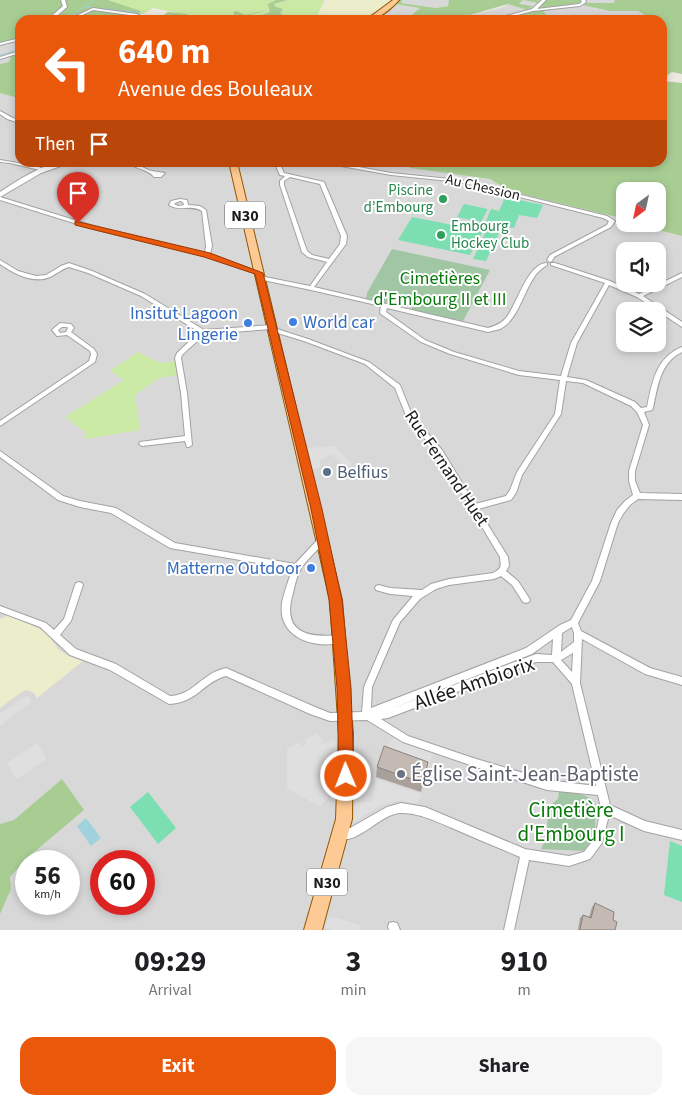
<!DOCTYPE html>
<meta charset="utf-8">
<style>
:root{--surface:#fff;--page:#f6f6f6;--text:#202124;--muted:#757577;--accent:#ea580c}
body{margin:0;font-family:"Source Sans 3",sans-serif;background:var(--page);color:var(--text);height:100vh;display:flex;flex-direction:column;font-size:19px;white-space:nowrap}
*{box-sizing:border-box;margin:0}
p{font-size:16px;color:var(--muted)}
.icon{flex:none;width:28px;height:28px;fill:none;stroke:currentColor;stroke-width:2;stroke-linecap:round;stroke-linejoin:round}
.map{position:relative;height:930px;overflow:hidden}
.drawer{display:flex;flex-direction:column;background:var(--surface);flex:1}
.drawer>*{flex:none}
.guide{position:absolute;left:15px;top:15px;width:652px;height:152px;border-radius:15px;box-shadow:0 2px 8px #0003;background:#ea580c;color:#fff;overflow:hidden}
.needle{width:32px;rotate:213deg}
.fabs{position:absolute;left:616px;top:182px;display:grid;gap:10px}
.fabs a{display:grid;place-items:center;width:50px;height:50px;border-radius:10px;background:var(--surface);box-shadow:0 2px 8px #0003;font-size:25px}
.speed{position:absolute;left:15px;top:850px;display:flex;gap:10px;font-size:25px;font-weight:700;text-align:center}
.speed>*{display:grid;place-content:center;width:65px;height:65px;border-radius:50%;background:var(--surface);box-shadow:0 2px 8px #0003;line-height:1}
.speed small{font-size:12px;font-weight:400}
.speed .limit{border:8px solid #d22;background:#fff;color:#111}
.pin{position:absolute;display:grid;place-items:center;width:42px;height:42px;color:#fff;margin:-51px -21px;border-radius:50% 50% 50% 0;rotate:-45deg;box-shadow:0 0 5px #0007}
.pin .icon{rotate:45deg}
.me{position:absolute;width:55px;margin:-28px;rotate:359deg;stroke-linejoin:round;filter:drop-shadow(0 0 4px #0008)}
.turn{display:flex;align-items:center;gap:18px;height:105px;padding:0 20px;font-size:22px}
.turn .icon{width:65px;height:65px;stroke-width:2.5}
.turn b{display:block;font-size:35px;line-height:42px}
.then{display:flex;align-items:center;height:48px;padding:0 20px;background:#0003;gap:10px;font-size:19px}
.eta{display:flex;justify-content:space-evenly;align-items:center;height:85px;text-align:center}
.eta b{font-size:30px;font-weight:700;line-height:35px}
.button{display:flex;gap:10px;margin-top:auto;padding:10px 20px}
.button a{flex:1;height:58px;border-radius:15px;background:var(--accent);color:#fff;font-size:20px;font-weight:700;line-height:58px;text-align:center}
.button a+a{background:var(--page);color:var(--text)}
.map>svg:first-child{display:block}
.residential{fill:#d9d8d8;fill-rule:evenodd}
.farmland{fill:#ecedca}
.grass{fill:#cae9a4}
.forest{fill:#a8cd93}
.cemetery{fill:#a1c6a4}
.pitch{fill:#7bdfb2}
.parking{fill:#dfdfdf}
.water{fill:#9fd2dc}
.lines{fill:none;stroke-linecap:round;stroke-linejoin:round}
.stream{stroke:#9fd2dc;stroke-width:1}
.minor-casing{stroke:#a2a2a2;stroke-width:2}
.tertiary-casing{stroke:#a2a2a2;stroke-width:2}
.primary-casing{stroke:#925800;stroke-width:2}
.minor{fill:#fff;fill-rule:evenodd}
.tertiary{fill:#fff;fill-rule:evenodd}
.primary{fill:#fdc995;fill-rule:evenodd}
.wall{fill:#a9a09a}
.building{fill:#c4bab3;stroke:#89827d}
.route{fill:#ea580c;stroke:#983908}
.leisure-dot{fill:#2e9e5b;stroke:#fff;stroke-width:2}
.shop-dot{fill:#3f7fe0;stroke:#fff;stroke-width:2}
.service-dot{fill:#5c6f8a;stroke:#fff;stroke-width:2}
.worship-dot{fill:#6b7280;stroke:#fff;stroke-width:2}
.labels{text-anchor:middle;stroke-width:4;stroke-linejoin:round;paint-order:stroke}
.far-street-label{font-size:15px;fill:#1b1b1b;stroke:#fff}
.far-leisure-label{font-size:15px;fill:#27864d;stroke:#fff;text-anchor:end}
.shield{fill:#fff;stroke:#5f5f5f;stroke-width:1}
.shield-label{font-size:16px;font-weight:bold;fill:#1b1b1b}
.park-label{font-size:18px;fill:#09790b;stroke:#fff}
.shop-label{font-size:18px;fill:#366cbe;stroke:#fff;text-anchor:end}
.street-label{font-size:18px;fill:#1b1b1b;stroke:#fff}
.service-label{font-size:18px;fill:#4e5e75;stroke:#fff;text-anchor:start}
.near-street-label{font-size:21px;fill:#1b1b1b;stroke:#fff}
.near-worship-label{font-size:21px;fill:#5b616d;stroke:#fff;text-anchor:start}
.near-park-label{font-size:21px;fill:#09790b;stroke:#fff}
</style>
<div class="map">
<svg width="682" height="930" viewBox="0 0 682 930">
<rect width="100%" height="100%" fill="#ede8e0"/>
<g class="residential">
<path d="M403 0H449V6L436 8 401 3Z"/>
<path d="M523 0 538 3 540 1 537 0H545L534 11 519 15 527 19 525 20H453L504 7 508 4 527 10 519 4Z"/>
<path d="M581 0H615V3H585L610 11H638L653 20H557L549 18 542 9Z"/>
<path d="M396 4 421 8 408 18 374 20Z"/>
<path d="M20 38V53L12 55 9 62 0 64V43Z"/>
<path d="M0 93 14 97 20 96V162L407 163 410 168 490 179 509 191 625 219V224H635L682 236V930H0ZM625 251H658V284H625ZM625 311H658V344H625ZM26 861H69V904H26ZM101 861H144V904H101Z"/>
</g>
<g class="farmland">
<path d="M330 0H392L362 20H324L320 13 322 7Z"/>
<path d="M10 615 46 632 58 649 68 656 83 661 37 698 34 693 28 690 23 691 0 708V619Z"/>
</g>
<g class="grass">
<path d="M108 0H276L272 3 270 12 249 20H235L266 9 245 15 233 13 235 17 230 20 206 17 218 20H176L178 18 199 17 153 8 143 14H136L140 11Z"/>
<path d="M288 0H325L318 14 321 20H270L282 14 280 13 283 10 281 8 276 7 274 4Z"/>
<path d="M138 352 160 363 176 361 178 375 159 378 135 395 140 430 86 439 84 431 65 417 124 380 110 371Z"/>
</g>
<g class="forest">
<path d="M0 0H108L141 11 136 15 161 17 168 12 187 14 188 16 199 17 178 18V20H20V38L0 43Z"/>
<path d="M276 0H288L274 4 276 7 281 8 283 10 280 13 283 14 270 20H249L270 12 269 9C243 17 231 23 204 17L214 16 216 19 230 20 235 17 233 12 237 11 245 15 269 9 268 4Z"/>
<path d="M396 0H403L401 3 436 8 448 6 449 0H447H537L540 1 538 3 523 0 519 4 533 6 527 10 508 4 453 20H398L408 18 420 8 396 4 374 20H362Z"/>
<path d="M545 0H581L582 3 542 9 549 18 557 20H525L527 18 519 14 534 11Z"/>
<path d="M615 0H682V74L672 72 663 78V70L666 65 663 64 662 20H653L638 11H610L583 5 585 3H614Z"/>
<path d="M20 53V96L14 97 0 93V64L9 62 12 55Z"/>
<path d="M663 81 682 83V236L635 224H658V191H625V219L509 191 490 179 410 168 407 163 662 162Z"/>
<path d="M62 779 84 810 27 858 10 877 11 889 0 914V824L14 820Z"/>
</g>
<g class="cemetery">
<path d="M392 249 490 270 463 321 412 310 411 305C403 299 394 297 386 303L366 299 367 293Z"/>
<path d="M559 791C578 794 598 792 599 818L595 817 596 838 583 851 541 849 547 836 548 807 558 799Z"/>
</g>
<g class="pitch">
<path d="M505 197 543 205 537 218 519 215 514 228 500 225 505 212 511 213 505 212 499 226 485 223 491 209 499 211Z"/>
<path d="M464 204 488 209 481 222 457 217Z"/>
<path d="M412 217 483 231 470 255 398 240Z"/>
<path d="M486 231 499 233 486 261 473 259Z"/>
<path d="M148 792 176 828 158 844 130 807Z"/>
<path d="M670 841 682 846V902L664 895Z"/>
</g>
<g class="parking">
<path d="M428 183 439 185 433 195 420 199 408 197 405 202 408 203 405 206 393 204 397 200 401 201 416 188Z"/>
<path d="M334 446 352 464 346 468 331 454 319 461 320 467 311 470 308 448Z"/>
<path d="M26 696 30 698V703L0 726V714Z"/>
<path d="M318 733 324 744 334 739 338 750 335 767 337 795 329 796 320 807 287 788V749L299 742 302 746 307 743 305 739Z"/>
<path d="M394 738 434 752 428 768 393 757 385 748Z"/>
<path d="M37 743 47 759 17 779 7 763Z"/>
<path d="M376 779 421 794 418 803 397 801 381 805 354 822 355 803 372 801Z"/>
<path d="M329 916 361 925 359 930H333L325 927Z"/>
</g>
<path class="water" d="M86 818 101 838 91 846 77 826Z"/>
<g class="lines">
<g class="stream">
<path d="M87 7 141 13"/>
<path d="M185 15 219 20"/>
<path d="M65 20 94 0"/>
<path d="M0 55 20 49"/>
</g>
<g class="minor-casing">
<g id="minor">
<path d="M542 0H546L537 9 579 4 582 2 581 0H585L586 2 580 6 533 11 497 20H491L532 9Z"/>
<path d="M93 8 137 14 139 15 137 16 93 10 72 20H67Z"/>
<path d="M20 51V53L0 59V57Z"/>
<path d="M0 111 11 117 20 121V123L7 119 0 114Z"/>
<path d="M0 160 36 166 46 170 44 171 10 163 0 162Z"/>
<path d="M127 162C135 162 144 169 152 171 157 172 161 172 165 173L161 177H154C148 169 135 169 127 162Z"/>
<path d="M274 162H279L284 173 324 182 347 236 346 244 314 287 488 328C495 326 500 324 505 319 517 306 527 263 547 263V265C541 269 536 273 533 279 523 294 517 321 500 329 496 330 492 331 488 332L387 308 386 312 425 340 454 352 519 371 561 376 571 343 605 283 551 265V263H555L610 281 639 294 682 273V277L643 296 682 322V327L637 297 609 285 577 343 567 377 586 380 635 402 641 408 647 407C652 383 656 357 682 347V352C660 363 658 385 653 408L652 410 644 412 649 425 635 471V481L640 493 682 494V500L638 499 630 505 623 514 618 523 600 581 578 623 581 631 650 668 682 677V685L645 674 582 639 580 683 610 805 645 821 682 830V840L644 831 609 815 602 843 590 859 569 866 529 860 514 930H504L520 857C499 848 479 840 459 831 442 824 419 812 400 813 380 814 357 846 338 838L336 835 338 832 350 828 387 807 401 803 425 807 525 849 569 856 584 852 595 838 601 808 598 795 547 790 473 766 403 742 367 720 330 721 310 714 226 676C203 682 197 703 169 704L110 670 70 655 40 627 0 612V606L46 623 54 630 64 619 75 585 76 583 79 582 82 583 83 585 71 621 60 635 76 649 116 664 170 696C188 695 194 685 208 676 213 672 219 670 226 668L315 707 330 713 362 712 364 687 393 620 413 596 390 594 376 590 375 588 376 586 379 585 390 588 422 590 431 584 449 579 493 573C502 568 501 567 500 557L438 454 407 418 395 388 365 364 304 341 271 331V329L205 334 182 355 181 358 187 393 192 445 189 447H187L185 441 142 446 139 444 140 442 185 436 181 393 175 358 177 353 199 332 141 296 88 273 69 267C62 269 58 273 52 276 35 285 14 274 0 264V260L18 271 36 276 46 275 61 266 69 263 92 271 145 294 204 330 272 325 275 327 274 328 308 339 369 362 400 385 412 415 442 450 475 504 506 496 510 490 517 472 555 414 560 380 519 375 450 354 421 342 381 314 380 313 381 306 311 290 258 279 257 278 260 276 310 286 327 262 308 257 302 252 280 185V181L285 176 280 175ZM290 177 320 184 341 236 340 244 329 259 312 255 307 251 284 185V181ZM566 381 583 383 631 406 637 412 643 425 629 471V481L633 495 625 501 617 510 611 523 592 581 571 620 560 625 526 648 371 708 372 687 400 622 420 599 436 589 449 585 494 579 501 576 512 585 523 602 526 603 529 602 530 600 529 598 518 581 506 571 509 566 508 557 478 509 511 500 516 493 522 475 561 414ZM572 627 574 633V642L561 652 562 633ZM553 639 552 655 536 654 388 710 532 654ZM573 653 572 672 561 660ZM536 662H553L572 684 596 786 547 780 473 758 408 736 381 719 388 718Z"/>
<path d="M319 162H332L391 173 460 180 607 216 615 221 611 227 554 257 552 261 550 262 547 260 550 255 607 225 609 221 603 218 460 182 391 175Z"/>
<path d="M0 197 97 227 205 253 206 246 202 211C190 204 179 212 169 205L171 201 180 199 187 200 188 205 200 206 206 210 212 246 210 254 262 273 259 275 257 274 205 256 93 229 0 200ZM180 201 183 202 184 205 178 206 174 204 175 203Z"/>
<path d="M60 323 71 324 74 328 71 332 94 349 97 354 95 362 0 426V421L89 361 91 354 90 351 67 335 57 336 52 330 53 329ZM62 327H67L68 328 66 332 60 333 58 330Z"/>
<path d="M0 451 63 496 80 501 116 508 175 543 295 564 320 537 323 536 326 537 327 539 326 541C318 550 308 558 302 567 297 574 295 585 293 593 281 633 308 638 340 635L343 636 344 639 343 642C315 650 277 638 282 603 284 592 289 580 292 569L170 548 111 513 80 507 58 500 0 457Z"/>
<path d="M393 922 397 923 400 930H389L388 927 389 923Z"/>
</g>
</g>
<g class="tertiary-casing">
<g id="tertiary">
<path d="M61 0H65L67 7 52 20H47L63 6Z"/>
<path d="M20 38V40L0 45V43Z"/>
<path d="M60 162H72L41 173 0 197V192C18 180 38 167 60 162Z"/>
</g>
</g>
<g class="primary-casing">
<g id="primary">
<path d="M393 0H399C391 9 378 20 366 20Z"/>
<path d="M229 162H237L342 600 353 734 352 819 322 930H304L336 819 339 734 330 600Z"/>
</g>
</g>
<use href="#minor" class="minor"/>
<use href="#tertiary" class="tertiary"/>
<use href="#primary" class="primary"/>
</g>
<g class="wall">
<path d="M377 767 426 771 421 792 376 777Z"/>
<path d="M595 903 613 920 615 930H578L580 918 583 915 589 917 592 907Z"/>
</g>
<g class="building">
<path d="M384 746 428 762 423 783 377 767Z"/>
<path d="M595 903 614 912 613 920 617 922 615 930H580L583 915 591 918Z"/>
</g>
<path class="route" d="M75 221 210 253 263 273 322 509 342 600 351 688 354 776 352 781 346 783 341 781 339 776 337 688 329 600 311 509 255 274 204 257 75 225Z"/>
<g class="leisure-dot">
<circle cx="443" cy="199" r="5"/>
<circle cx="441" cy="235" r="5"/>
</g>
<g class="shop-dot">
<circle cx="293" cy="322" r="5"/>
<circle cx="248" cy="323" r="5"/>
<circle cx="311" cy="568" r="5"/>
</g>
<circle class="service-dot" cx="327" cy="472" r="5"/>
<circle class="worship-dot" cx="401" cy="774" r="5"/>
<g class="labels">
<g class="far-street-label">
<text transform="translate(483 187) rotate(13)" y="5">Au Chession</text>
</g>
<g class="far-leisure-label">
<text x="433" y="195">Piscine<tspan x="433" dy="17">d’Embourg</tspan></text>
<text x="451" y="231" text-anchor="start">Embourg<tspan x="451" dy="17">Hockey Club</tspan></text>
</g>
<g class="shield">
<rect x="225" y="201.5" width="40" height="27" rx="4"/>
<rect x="307" y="868.5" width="40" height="27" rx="4"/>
</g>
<g class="shield-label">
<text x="245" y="221">N30</text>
<text x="327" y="888">N30</text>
</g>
<g class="park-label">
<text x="440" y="284">Cimetières<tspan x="440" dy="21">d'Embourg II et III</tspan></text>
</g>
<g class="shop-label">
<text x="238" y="319">Insitut Lagoon<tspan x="238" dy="21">Lingerie</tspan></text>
<text x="303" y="328" text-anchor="start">World car</text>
<text x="301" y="574">Matterne Outdoor</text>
</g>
<g class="street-label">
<text transform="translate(447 468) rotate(56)" y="6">Rue Fernand Huet</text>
</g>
<g class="service-label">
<text x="337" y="478">Belfius</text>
</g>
<g class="near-street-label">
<text transform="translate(474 683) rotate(-19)" y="7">Allée Ambiorix</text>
</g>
<g class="near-worship-label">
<text x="411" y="781">Église Saint-Jean-Baptiste</text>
</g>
<g class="near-park-label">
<text x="571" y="817">Cimetière<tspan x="571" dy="24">d'Embourg I</tspan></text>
</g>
</g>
</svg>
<div class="fabs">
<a><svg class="needle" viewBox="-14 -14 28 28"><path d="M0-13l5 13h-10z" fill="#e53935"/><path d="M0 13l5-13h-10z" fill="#757577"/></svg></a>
<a><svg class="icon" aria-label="sound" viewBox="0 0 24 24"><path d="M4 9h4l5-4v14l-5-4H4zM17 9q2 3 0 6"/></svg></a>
<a><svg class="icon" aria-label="layers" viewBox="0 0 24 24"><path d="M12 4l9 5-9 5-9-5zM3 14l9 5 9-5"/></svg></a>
</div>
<div class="speed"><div>56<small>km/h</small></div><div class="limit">60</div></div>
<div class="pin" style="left:78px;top:223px;background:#d93025"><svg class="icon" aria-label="arrive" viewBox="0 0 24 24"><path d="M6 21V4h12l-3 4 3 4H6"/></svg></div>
<svg class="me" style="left:346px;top:776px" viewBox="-20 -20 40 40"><circle r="17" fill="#ea580c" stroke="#fff" stroke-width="3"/><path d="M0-11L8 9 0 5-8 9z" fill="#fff"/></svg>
<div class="guide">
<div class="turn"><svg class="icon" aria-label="left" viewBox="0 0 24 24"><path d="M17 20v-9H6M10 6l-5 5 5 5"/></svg><div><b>640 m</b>Avenue des Bouleaux</div></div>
<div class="then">Then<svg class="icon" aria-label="arrive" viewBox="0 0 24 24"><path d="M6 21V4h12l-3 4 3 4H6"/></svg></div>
</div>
</div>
<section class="drawer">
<div class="eta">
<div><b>09:29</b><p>Arrival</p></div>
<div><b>3</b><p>min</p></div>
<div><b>910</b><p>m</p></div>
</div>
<div class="button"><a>Exit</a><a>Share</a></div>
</section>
